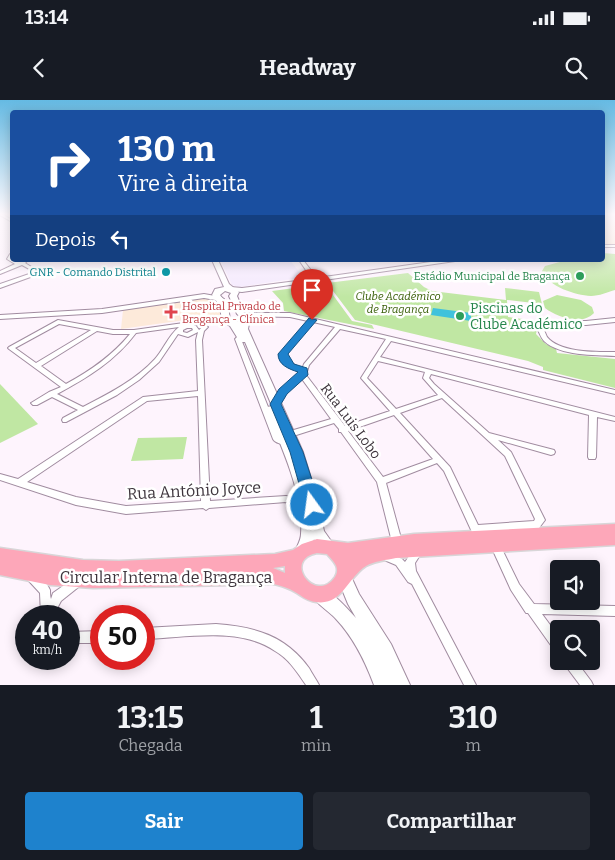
<!DOCTYPE html>
<html lang="pt">
<meta charset="utf-8">
<style>
:root{--surface:#171b24;--page:#242831;--text:#f1f3f6;--muted:#9ea1a6;--accent:#1e82cd}
body{margin:0;font-family:Bitter,serif;background:var(--page);color:var(--text);height:100vh;display:flex;flex-direction:column;font-size:19px;white-space:nowrap}
*{box-sizing:border-box;margin:0}
p{font-size:16px;color:var(--muted)}
.icon{flex:none;width:28px;height:28px;fill:none;stroke:currentColor;stroke-width:2;stroke-linecap:round;stroke-linejoin:round}
.map{position:relative;height:585px;overflow:hidden}
.sheet{display:flex;flex-direction:column;background:var(--surface);flex:1}
.sheet>*{flex:none}
.top-card{position:absolute;left:10px;top:10px;width:595px;height:152px;border-radius:5px;box-shadow:0 2px 12px #0003;background:#1a4fa0;color:#fff;overflow:hidden}
.fabs{position:absolute;left:550px;top:460px;display:grid;gap:10px}
.fabs a{display:grid;place-items:center;width:50px;height:50px;border-radius:5px;background:var(--surface);box-shadow:0 2px 12px #0003;font-size:25px}
.speed{position:absolute;left:15px;top:505px;display:flex;gap:10px;font-size:25px;font-weight:700;text-align:center}
.speed>*{display:grid;place-content:center;width:65px;height:65px;border-radius:50%;background:var(--surface);box-shadow:0 2px 12px #0003;line-height:1}
.speed small{font-size:12px;font-weight:400}
.speed .limit{border:8px solid #d22;background:#fff;color:#111}
.pin{position:absolute;display:grid;place-items:center;width:42px;height:42px;color:#fff;margin:-51px -21px;border-radius:50% 50% 50% 0;rotate:-45deg;box-shadow:0 0 5px #0007}
.pin .icon{rotate:45deg}
.me{position:absolute;width:55px;margin:-28px;rotate:346deg;stroke-linejoin:round;filter:drop-shadow(0 0 4px #0008)}
.turn{display:flex;align-items:center;gap:18px;height:105px;padding:0 25px;font-size:22px}
.turn .icon{width:65px;height:65px;stroke-width:2.5}
.turn b{display:block;font-size:35px;line-height:42px}
.then{display:flex;align-items:center;height:48px;padding:0 25px;background:#0003;gap:10px;font-size:19px}
.eta{display:flex;justify-content:space-evenly;align-items:center;height:85px;text-align:center}
.eta b{font-size:30px;font-weight:700;line-height:35px}
.cta{display:flex;gap:10px;margin-top:auto;padding:10px 25px}
.cta a{flex:1;height:58px;border-radius:5px;background:var(--accent);color:#fff;font-size:20px;font-weight:700;line-height:58px;text-align:center}
.cta a+a{background:var(--page);color:var(--text)}
.status{display:flex;justify-content:space-between;align-items:center;height:35px;padding:0 25px;background:var(--surface);direction:ltr}
.status svg{height:14px;fill:currentColor}
header{display:flex;justify-content:space-between;align-items:center;height:65px;padding:0 25px;background:var(--surface);font-size:22px;font-weight:700}
.map>svg:first-child{display:block}
.education{fill:#f4e9fd}
.medical{fill:#fdeada}
.green{fill:#c0e7a3}
.water{fill:#40c2dc}
.lines{fill:none;stroke-linecap:round;stroke-linejoin:round}
.minor-casing{stroke:#a18ca0;stroke-width:2}
.secondary-casing{stroke:#a18ca0;stroke-width:2}
.primary-casing{stroke:#d8d6d8;stroke-width:3}
.minor{fill:#fff;fill-rule:evenodd}
.secondary{fill:#fff;fill-rule:evenodd}
.primary{fill:#fda7b9;fill-rule:evenodd}
.route{fill:#1e82cd;stroke:#145485}
.culture-dot{fill:#0f9aa8;stroke:#fff;stroke-width:2}
.leisure-dot{fill:#2e9e5b;stroke:#fff;stroke-width:2}
.health-dot{fill:#e0444e;stroke:#fff;stroke-width:2}
.labels{text-anchor:middle;stroke-width:5;stroke-linejoin:round;paint-order:stroke}
.far-culture-label{font-size:11px;fill:#0d838f;stroke:#fff;text-anchor:end}
.far-leisure-label{font-size:11px;fill:#27864d;stroke:#fff;text-anchor:end}
.far-park-label{font-size:11px;font-style:italic;fill:#375d06;stroke:#fff}
.far-health-label{font-size:11px;fill:#be3a42;stroke:#fff;text-anchor:start}
.leisure-label{font-size:14px;fill:#27864d;stroke:#fff;text-anchor:start}
.street-label{font-size:14px;fill:#3d343c;stroke:#fff}
.near-street-label{font-size:16px;fill:#3d343c;stroke:#fff}
</style>
<div class="status"><b>13:14</b><svg viewBox="0 0 49 12"><path d="M0 12V9h3v3zM5 12V6h3v6zM10 12V3h3v9zM15 12V0h3v12zM26 1h20v11H26zM47 4h2v5h-2z"/></svg></div>
<header><svg class="icon" aria-label="back" viewBox="0 0 24 24"><path d="M15 5l-7 7 7 7"/></svg>Headway<svg class="icon" aria-label="search" viewBox="0 0 24 24"><circle cx="10" cy="10" r="6"/><path d="M15 15l6 6"/></svg></header>
<div class="map">
<svg width="615" height="585" viewBox="0 0 615 585">
<rect width="100%" height="100%" fill="#fef4fd"/>
<path class="education" d="M220 160H290L300 173 299 178 239 187 232 185Z"/>
<g class="medical">
<rect x="603" y="115" width="12" height="29"/>
<path d="M204 198 217 201 221 215 121 229 123 210Z"/>
</g>
<g class="green">
<path d="M603 153 615 154V190C608 192 599 196 591 196 575 195 549 187 542 171L545 166 567 160H602Z"/>
<path d="M408 173 424 187 432 191 506 200 505 188 539 192 542 204 507 200 508 217 544 222 538 225 536 234 546 244 556 249 557 253 615 259V288L543 270V267L528 261 355 220 327 183Z"/>
<path d="M325 184 352 221 372 225 374 229 284 211 283 203 272 191Z"/>
<path d="M557 195 581 200 592 207 594 213C582 226 557 217 545 208L543 201Z"/>
<path d="M0 284 38 324 0 343Z"/>
<path d="M187 337 183 359 131 361 138 338Z"/>
</g>
<path class="water" d="M433 208 471 213V221L431 215Z"/>
<g class="lines">
<g class="minor-casing">
<g id="minor">
<path d="M0 115H4L12 120V122Z"/>
<rect x="602" y="145" width="13" height="2"/>
<path d="M10 154H12V160L19 162 22 160H28L25 163 38 171 36 175 0 188V184L32 173 33 171 22 165 0 174V171L15 164 7 159Z"/>
<path d="M299 160H303L317 178 445 160H457L455 161 242 192 231 191 228 189 231 187 242 188 312 179Z"/>
<path d="M204 194 221 197 224 199 221 201 204 198 102 213 0 219V215L102 209Z"/>
<path d="M243 213H290L615 290V294L391 241 380 257 615 317V321L597 317 596 357 595 359H589L588 357 589 315 431 274 429 278 434 284 489 333 554 350 555 352 554 354 551 355 498 340 511 352 545 420 539 428 536 429 475 433 472 432 444 371 437 363 386 383 402 442 400 445 397 446 394 445 392 442 377 382 341 332H339V329L334 323 290 337 287 336 286 334 287 332 331 319 302 279 286 293 279 306H273L272 304 281 290 300 274 301 272C290 269 282 265 280 254L308 221 290 217 241 216V214ZM313 222 335 227 304 264 302 269 290 262 286 254ZM340 229 386 239 361 278 390 311 345 326 306 275 309 265ZM378 261 425 272 423 278 438 295 396 309 367 278ZM442 298 505 356 535 419 534 421 478 425 450 367 400 313ZM394 315 433 359 383 377 348 331Z"/>
<path d="M226 217 228 218V220L194 225 196 226 199 230 205 225 208 227 204 231 202 240 210 401 286 396 307 400 308 403 307 406 304 407 286 402 209 408 206 410 203 408 126 414 76 405 0 380V374L18 379 143 297 198 291 196 240 198 232 188 237 178 234 159 262 139 280 117 295 66 322H63L62 320 63 318 78 310 52 297 37 305H33L31 303 49 292 61 287 9 249 8 248 9 247 58 220 113 230H134ZM59 224 91 230 36 263 15 248ZM179 227C168 236 164 249 155 259 136 280 108 294 83 307L57 294C87 278 115 261 136 233ZM187 228H192L193 230 187 233 183 232V230ZM97 231 113 234H130C112 256 90 271 66 284L41 266ZM198 296 201 401 126 406 76 397 27 382 147 301Z"/>
<path d="M615 218V222L586 225H553L546 227 544 230C545 232 546 235 547 237 560 253 596 252 615 252V256C594 255 560 256 544 241 541 238 540 234 538 230L542 225 552 221H586Z"/>
<path d="M242 233 245 235 241 239 280 337 287 340 288 342 287 344C283 345 275 343 273 339L235 239 240 234Z"/>
<path d="M495 440 498 441 519 484 534 504 615 506V516L542 514 559 537V553L555 551 528 513H526L511 490 490 444 492 441Z"/>
<path d="M417 448 420 449 422 452 415 463 416 471 476 585H464L412 484 408 482 396 465 382 459 380 456 382 453 385 452 402 459 405 462 414 449Z"/>
<path d="M32 472C38 475 48 484 50 490 50 492 50 497 51 499L53 493 73 479 77 477 81 479 82 482 81 485 61 501 53 516H41L40 493 28 480 27 477 28 474Z"/>
<path d="M216 524C255 527 285 535 309 568 312 574 316 579 319 585H306C297 572 289 559 275 551 239 526 185 538 144 539V528Z"/>
<path d="M101 531V543H69V532Z"/>
<path d="M563 561H576L591 581 593 585H580L565 565Z"/>
</g>
</g>
<g class="secondary-casing">
<g id="secondary">
<path d="M212 160H218L229 184 239 192 237 196 244 213 250 218 248 229 303 352 315 391 324 431 336 448 334 452 329 454 324 452 314 439 307 456 302 458 297 456 295 452C297 446 301 440 301 434 304 394 281 346 266 309L267 307 272 306 245 242H240L230 226 222 221 220 206 212 195 215 189 224 187ZM225 191 231 193 229 196 237 214 242 218 237 222 230 220 228 206 220 195Z"/>
<path d="M344 470 349 472 359 494 391 544 410 585H392L386 571 392 585H374C365 561 354 538 336 519 329 511 316 504 311 494L314 489 319 487C334 493 345 506 356 518L348 504 337 477 339 472Z"/>
</g>
</g>
<g class="primary-casing">
<path id="primary" d="M615 424V445L396 458C387 460 374 461 366 466 348 477 342 506 316 502 307 501 302 496 295 492 289 488 281 486 274 484L93 488 50 485 0 475V448L83 460 119 461 275 454 293 450 302 444 317 439 348 443 414 434ZM317 453 327 454C333 461 341 467 335 477 316 505 281 460 317 453ZM285 466V473L273 468Z"/>
</g>
<use href="#minor" class="minor"/>
<use href="#secondary" class="secondary"/>
<use href="#primary" class="primary"/>
</g>
<linearGradient id="sky" x2="0" y2="1"><stop stop-color="#65bae3"/><stop offset="0.58" stop-color="#fffafe"/><stop offset="1" stop-color="#fffafe" stop-opacity="0"/></linearGradient>
<rect width="615" height="197" fill="url(#sky)"/>
<path class="route" d="M309 218 317 220 288 254 294 264 307 268 308 275 287 294 281 304 303 352 320 405 318 409H307L305 405 290 352 270 304 279 289 298 272C289 269 278 265 278 254Z"/>
<circle class="culture-dot" cx="166" cy="172" r="5"/>
<g class="leisure-dot">
<circle cx="580" cy="176" r="5"/>
<circle cx="460" cy="216" r="5"/>
</g>
<path class="health-dot" d="M168.5 204.5h5v5h5v5h-5v5h-5v-5h-5v-5h5z"/>
<g class="labels">
<g class="far-culture-label">
<text x="156" y="176">GNR - Comando Distrital</text>
</g>
<g class="far-leisure-label">
<text x="570" y="180">Estádio Municipal de Bragança</text>
</g>
<g class="far-park-label">
<text x="398" y="200">Clube Académico<tspan x="398" dy="13">de Bragança</tspan></text>
</g>
<g class="far-health-label">
<text x="182" y="210">Hospital Privado de<tspan x="182" dy="13">Bragança - Clínica</tspan></text>
</g>
<g class="leisure-label">
<text x="470" y="213">Piscinas do<tspan x="470" dy="16">Clube Académico</tspan></text>
</g>
<g class="street-label">
<text transform="translate(351 321) rotate(53)" y="5">Rua Luis Lobo</text>
</g>
<g class="near-street-label">
<text transform="translate(194 390) rotate(-3)" y="6">Rua António Joyce</text>
<text x="166" y="483">Circular Interna de Bragança</text>
</g>
</g>
</svg>
<div class="fabs">
<a><svg class="icon" aria-label="sound" viewBox="0 0 24 24"><path d="M4 9h4l5-4v14l-5-4H4zM17 9q2 3 0 6"/></svg></a>
<a><svg class="icon" aria-label="search" viewBox="0 0 24 24"><circle cx="10" cy="10" r="6"/><path d="M15 15l6 6"/></svg></a>
</div>
<div class="speed"><div>40<small>km/h</small></div><div class="limit">50</div></div>
<div class="pin" style="left:312px;top:220px;background:#d93025"><svg class="icon" aria-label="arrive" viewBox="0 0 24 24"><path d="M6 21V4h12l-3 4 3 4H6"/></svg></div>
<svg class="me" style="left:312px;top:405px" viewBox="-20 -20 40 40"><circle r="17" fill="#1e82cd" stroke="#fff" stroke-width="3"/><path d="M0-11L8 9 0 5-8 9z" fill="#fff"/></svg>
<div class="top-card">
<div class="turn"><svg class="icon" aria-label="right" viewBox="0 0 24 24"><path d="M7 20v-9h11M14 6l5 5-5 5"/></svg><div><b>130 m</b>Vire à direita</div></div>
<div class="then">Depois<svg class="icon" aria-label="left" viewBox="0 0 24 24"><path d="M17 20v-9H6M10 6l-5 5 5 5"/></svg></div>
</div>
</div>
<section class="sheet">
<div class="eta">
<div><b>13:15</b><p>Chegada</p></div>
<div><b>1</b><p>min</p></div>
<div><b>310</b><p>m</p></div>
</div>
<div class="cta"><a>Sair</a><a>Compartilhar</a></div>
</section>
